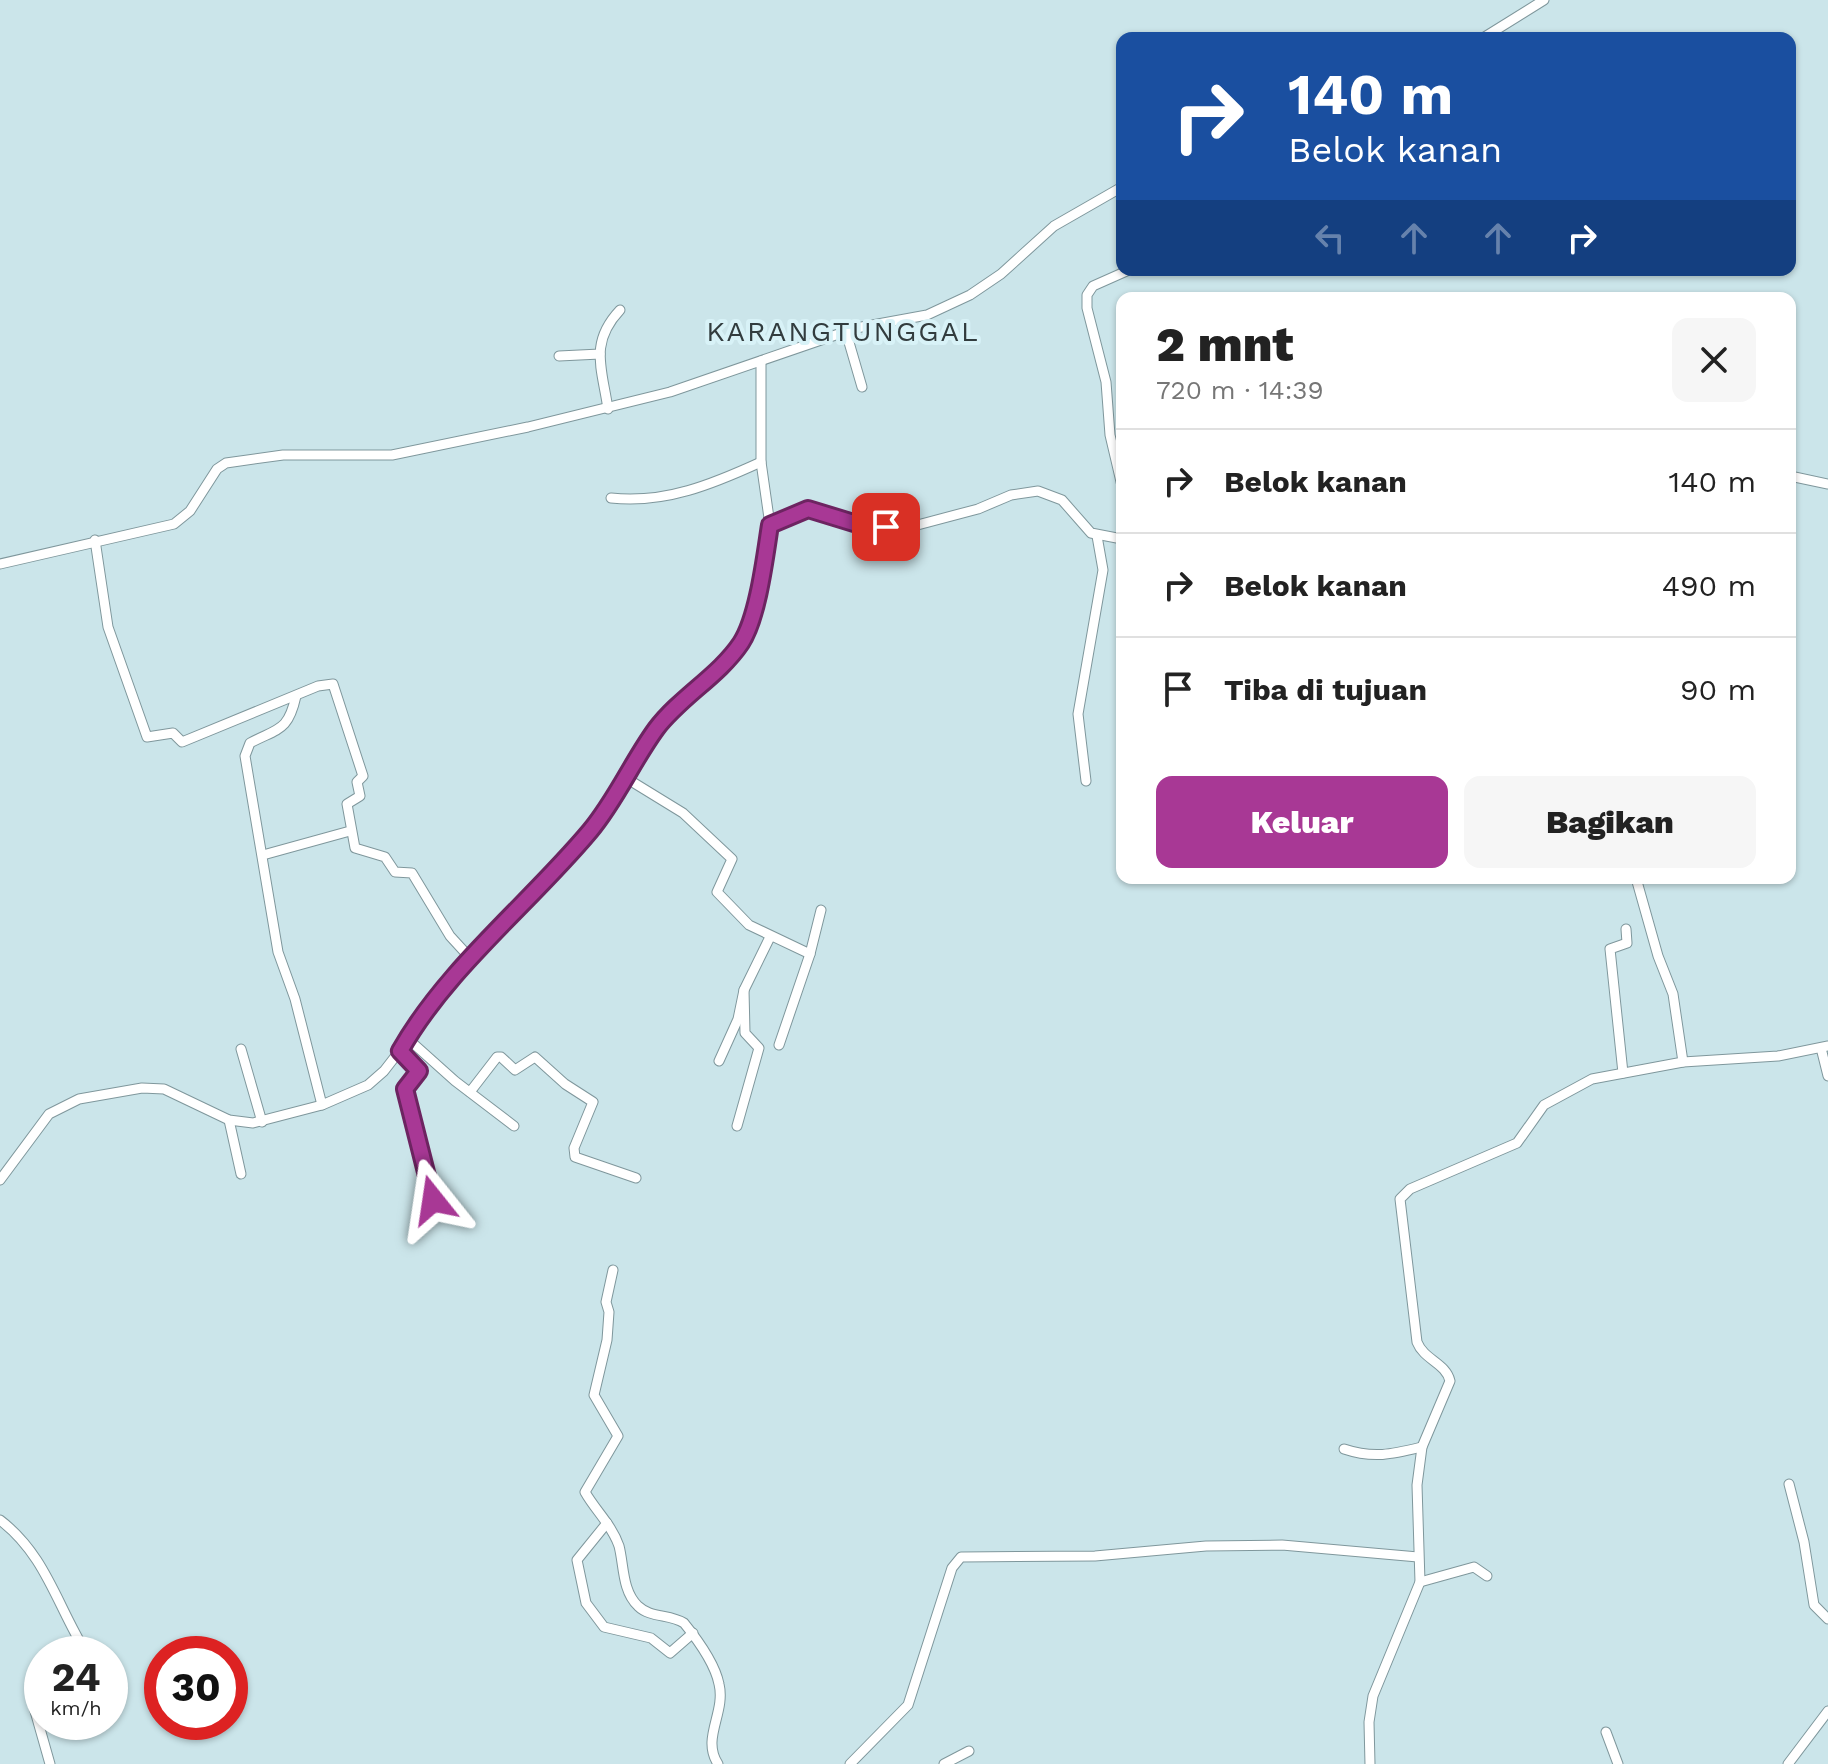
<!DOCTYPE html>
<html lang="id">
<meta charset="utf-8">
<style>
:root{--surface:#fff;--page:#f6f6f6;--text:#222;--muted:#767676;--line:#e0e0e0;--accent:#a83895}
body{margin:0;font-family:"Work Sans",sans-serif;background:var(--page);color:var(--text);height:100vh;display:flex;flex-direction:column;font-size:30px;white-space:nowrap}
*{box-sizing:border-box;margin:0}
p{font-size:26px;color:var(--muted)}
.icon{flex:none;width:44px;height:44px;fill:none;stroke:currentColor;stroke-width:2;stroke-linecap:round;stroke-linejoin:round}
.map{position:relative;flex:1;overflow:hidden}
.drawer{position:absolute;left:1116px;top:292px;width:680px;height:592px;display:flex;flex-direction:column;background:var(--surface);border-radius:16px;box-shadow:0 2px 6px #0004}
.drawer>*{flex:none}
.hud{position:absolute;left:1116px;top:32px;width:680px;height:244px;border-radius:16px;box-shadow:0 2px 6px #0004;background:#1a4fa0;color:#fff;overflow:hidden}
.speed{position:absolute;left:24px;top:1636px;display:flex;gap:16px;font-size:40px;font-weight:700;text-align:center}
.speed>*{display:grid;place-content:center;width:104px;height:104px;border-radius:50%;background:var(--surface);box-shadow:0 2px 6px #0004;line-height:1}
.speed small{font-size:20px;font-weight:400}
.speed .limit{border:12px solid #d22;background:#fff;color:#111}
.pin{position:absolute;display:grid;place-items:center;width:68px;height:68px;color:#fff;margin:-34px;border-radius:16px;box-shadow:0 4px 12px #0006}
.me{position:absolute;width:88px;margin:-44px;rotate:345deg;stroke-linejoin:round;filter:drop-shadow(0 0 6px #0008)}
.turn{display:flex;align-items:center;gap:28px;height:168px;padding:0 40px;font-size:36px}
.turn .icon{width:104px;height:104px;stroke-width:2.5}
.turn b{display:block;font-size:56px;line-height:68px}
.lanes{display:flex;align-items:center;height:76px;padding:0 40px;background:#0003;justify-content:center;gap:40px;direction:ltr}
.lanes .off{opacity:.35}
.round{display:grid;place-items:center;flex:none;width:84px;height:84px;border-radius:16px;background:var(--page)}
.overview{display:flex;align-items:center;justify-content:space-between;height:136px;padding:0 40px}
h1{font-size:48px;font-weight:800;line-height:60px}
.action{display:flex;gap:16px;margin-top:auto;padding:16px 40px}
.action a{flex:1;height:92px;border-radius:16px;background:var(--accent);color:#fff;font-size:32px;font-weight:800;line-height:92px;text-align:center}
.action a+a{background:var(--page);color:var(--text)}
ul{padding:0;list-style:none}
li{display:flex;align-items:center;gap:24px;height:104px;padding:0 40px;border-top:2px solid var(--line)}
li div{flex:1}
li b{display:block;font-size:30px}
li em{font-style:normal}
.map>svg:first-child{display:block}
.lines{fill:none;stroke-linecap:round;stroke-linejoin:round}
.street-casing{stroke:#7f979c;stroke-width:11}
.street{stroke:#fff;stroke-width:9}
.route-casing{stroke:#6d2461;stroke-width:20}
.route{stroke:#a83895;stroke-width:14}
.labels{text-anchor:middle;stroke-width:8;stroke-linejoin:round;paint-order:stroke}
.quarter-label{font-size:28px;letter-spacing:2px;fill:#323c3e;stroke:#d8f2f7}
</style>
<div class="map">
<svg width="1828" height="1764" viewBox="0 0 1828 1764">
<rect width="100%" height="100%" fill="#cbe5ea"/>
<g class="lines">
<g class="street-casing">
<g id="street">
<path d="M1483 38 1544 0"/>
<path d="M846 332 862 387"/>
<path d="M559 356 600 354"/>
<path d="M608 409C602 368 589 343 620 310"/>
<path d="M1790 476 1828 484"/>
<path d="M1122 486 1110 435 1106 382 1087 308V295L1093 286 1129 270"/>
<path d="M611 498C665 504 713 484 761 462"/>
<path d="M770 525 808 509 867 527H910L978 509 1011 495 1038 491 1062 500 1091 533 1122 539"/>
<path d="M95 540 108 627 147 737 173 733 182 742 318 686 333 684 363 776 357 782 360 796 347 804 355 848 385 857 395 872 412 873 450 936 472 960"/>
<path d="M0 564 174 524 190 511 217 469 226 463 283 455H392L528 427 670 392 856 328 927 315 970 295 1001 274 1054 226 1122 187"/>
<path d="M296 696C288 732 278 728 250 743L245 756 278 952 295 999 322 1105"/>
<path d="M626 778 683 813 732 859 717 892 749 925 810 954"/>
<path d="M1086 781 1078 714 1103 570 1097 536"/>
<path d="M263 855 350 831"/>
<path d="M1636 878 1658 956 1673 994 1683 1062"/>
<path d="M407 1038 455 1081 514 1126"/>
<path d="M779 1045 810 954 821 910"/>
<path d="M1821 1048 1828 1076"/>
<path d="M241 1049 262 1122"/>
<path d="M400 1051 419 1069 405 1089 433 1200"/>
<path d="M719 1061 738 1019 744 990 770 937"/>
<path d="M1623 1073 1610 949 1627 943 1626 929"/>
<path d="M470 1092 497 1057H501L515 1070 535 1057 565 1084 593 1102 574 1148 575 1157 636 1178"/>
<path d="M229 1120 241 1174"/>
<path d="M737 1126 759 1048 745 1033 744 990"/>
<path d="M0 1180 49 1114 79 1099 142 1088 164 1089 229 1120 253 1123 322 1105 368 1085 384 1071 456 978 590 831 657 729 741 642 750 622 770 525 761 462V361"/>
<path d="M613 1270 606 1302 609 1312 607 1340 594 1395 618 1436 585 1492C595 1510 612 1525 619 1546 624 1565 622 1591 638 1606 650 1618 670 1614 684 1623 697 1639 715 1664 719 1684 726 1713 701 1738 718 1764"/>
<path d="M1344 1449C1374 1459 1393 1454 1422 1447"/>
<path d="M1789 1484 1804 1542 1814 1605 1828 1619"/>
<path d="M0 1520C46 1555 57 1606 87 1654"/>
<path d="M607 1523 577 1560 586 1603 604 1627 651 1638 670 1653 693 1633"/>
<path d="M1420 1582 1474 1567 1487 1576"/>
<path d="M42 1694 33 1704 50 1764"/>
<path d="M92 1723 93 1722"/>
<path d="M1606 1732 1618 1764"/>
<path d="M850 1764 908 1705 952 1568 961 1557 1095 1556 1206 1546 1282 1545 1418 1557"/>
<path d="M944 1764 969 1751"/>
<path d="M1370 1764 1369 1722 1373 1696 1420 1582 1417 1485 1422 1447 1450 1381C1446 1363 1424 1360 1417 1342L1400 1199 1410 1189 1517 1143 1544 1105 1592 1079 1683 1062 1778 1056 1828 1046"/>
<path d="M1788 1764 1828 1711"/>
</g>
</g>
<use href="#street" class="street"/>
</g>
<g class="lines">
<g class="route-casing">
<path id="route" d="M433 1200 405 1089 419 1071 400 1051C446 969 530 903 590 831 616 800 632 762 656 729 680 697 719 676 741 643 758 617 765 557 770 525L808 509 857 524 886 527"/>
</g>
<use href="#route" class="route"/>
</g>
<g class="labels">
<g class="quarter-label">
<text x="843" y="341">KARANGTUNGGAL</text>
</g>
</g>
</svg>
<div class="speed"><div>24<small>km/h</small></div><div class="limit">30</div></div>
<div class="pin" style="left:886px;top:527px;background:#d93025"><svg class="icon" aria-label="arrive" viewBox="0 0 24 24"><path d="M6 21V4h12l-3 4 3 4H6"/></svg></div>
<svg class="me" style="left:433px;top:1200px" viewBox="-20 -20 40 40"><path d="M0-17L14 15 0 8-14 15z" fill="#a83895" stroke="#fff" stroke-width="4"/></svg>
<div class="hud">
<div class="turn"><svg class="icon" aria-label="right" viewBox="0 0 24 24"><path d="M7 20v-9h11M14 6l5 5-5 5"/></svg><div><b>140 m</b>Belok kanan</div></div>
<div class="lanes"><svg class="icon off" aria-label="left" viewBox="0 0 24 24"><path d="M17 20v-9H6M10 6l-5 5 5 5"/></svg><svg class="icon off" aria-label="ahead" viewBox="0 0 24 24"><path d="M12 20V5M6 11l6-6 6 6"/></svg><svg class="icon off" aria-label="ahead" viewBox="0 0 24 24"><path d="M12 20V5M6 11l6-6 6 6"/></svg><svg class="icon" aria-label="right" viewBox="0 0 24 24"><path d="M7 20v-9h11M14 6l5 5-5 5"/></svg></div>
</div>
<section class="drawer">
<div class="overview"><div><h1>2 mnt</h1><p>720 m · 14:39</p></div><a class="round"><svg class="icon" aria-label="close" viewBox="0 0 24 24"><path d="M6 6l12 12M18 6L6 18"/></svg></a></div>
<ul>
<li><svg class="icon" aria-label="right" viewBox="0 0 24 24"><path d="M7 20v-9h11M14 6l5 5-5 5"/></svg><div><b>Belok kanan</b></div><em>140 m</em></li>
<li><svg class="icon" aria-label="right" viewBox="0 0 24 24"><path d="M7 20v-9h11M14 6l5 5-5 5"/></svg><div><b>Belok kanan</b></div><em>490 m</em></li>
<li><svg class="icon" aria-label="arrive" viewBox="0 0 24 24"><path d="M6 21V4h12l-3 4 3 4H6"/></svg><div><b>Tiba di tujuan</b></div><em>90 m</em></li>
</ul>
<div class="action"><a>Keluar</a><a>Bagikan</a></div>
</section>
</div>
